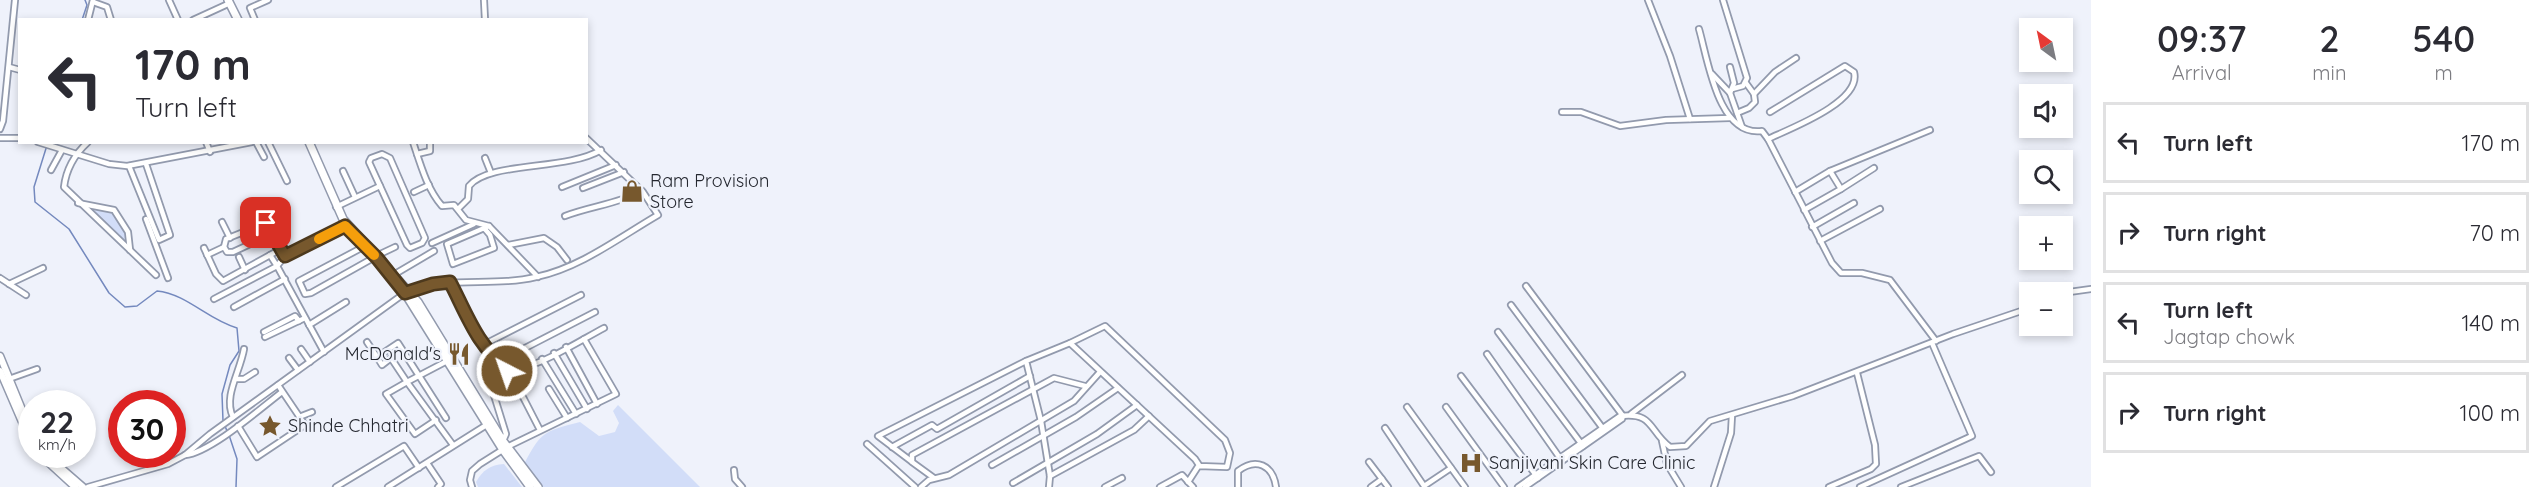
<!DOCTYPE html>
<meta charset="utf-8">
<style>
:root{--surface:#fff;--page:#f2f2f3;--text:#2b2b33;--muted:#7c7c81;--line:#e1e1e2}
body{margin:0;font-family:Quicksand,sans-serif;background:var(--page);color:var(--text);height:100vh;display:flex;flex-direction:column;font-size:22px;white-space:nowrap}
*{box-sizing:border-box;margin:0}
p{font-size:20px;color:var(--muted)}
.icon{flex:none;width:33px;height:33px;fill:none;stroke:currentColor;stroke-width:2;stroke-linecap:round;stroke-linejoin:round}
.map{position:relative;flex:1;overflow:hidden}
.panel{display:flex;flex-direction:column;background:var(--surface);width:450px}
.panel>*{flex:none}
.hud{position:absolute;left:18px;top:18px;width:570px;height:126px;border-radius:0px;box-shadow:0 3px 9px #0003;background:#fff;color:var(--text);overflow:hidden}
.needle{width:39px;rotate:327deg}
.controls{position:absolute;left:2019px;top:18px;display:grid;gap:12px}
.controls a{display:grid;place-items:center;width:54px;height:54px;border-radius:0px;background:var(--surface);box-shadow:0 3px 9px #0003;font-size:30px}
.speed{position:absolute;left:18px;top:390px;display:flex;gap:12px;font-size:30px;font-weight:700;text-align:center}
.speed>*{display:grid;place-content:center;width:78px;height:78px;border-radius:50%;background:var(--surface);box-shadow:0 3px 9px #0003;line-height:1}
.speed small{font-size:15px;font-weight:400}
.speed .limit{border:9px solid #d22;background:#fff;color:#111}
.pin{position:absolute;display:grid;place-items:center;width:51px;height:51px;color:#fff;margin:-26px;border-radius:12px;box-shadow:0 3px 9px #0006}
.me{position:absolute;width:66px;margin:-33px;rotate:319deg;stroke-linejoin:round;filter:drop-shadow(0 0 4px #0008)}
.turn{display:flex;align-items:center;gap:21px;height:126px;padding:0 18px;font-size:27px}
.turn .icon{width:78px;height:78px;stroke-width:2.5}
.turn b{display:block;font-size:42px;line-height:51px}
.eta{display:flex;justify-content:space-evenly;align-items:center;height:102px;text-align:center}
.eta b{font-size:36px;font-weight:600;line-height:42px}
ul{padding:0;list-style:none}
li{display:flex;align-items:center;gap:18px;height:81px;margin:0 12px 9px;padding:0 6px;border:3px solid var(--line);border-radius:0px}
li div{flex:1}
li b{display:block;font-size:22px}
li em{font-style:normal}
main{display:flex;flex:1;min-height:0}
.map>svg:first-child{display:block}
.green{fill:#d2ddf8}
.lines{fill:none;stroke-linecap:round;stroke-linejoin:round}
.stream{stroke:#7489be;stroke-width:1.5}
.minor-casing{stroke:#929aad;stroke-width:8}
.tertiary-casing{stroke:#929aad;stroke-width:9}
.secondary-casing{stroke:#929aad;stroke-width:10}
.minor{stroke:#fff;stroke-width:4.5}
.tertiary{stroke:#fff;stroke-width:6}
.secondary{stroke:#fff;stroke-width:7}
.route-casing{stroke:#4d391d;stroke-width:15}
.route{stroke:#77582d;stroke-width:10}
.slow{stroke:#f59e0b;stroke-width:10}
.labels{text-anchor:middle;stroke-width:4.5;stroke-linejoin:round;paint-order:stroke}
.poi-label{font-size:18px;fill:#252830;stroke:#eff2fb;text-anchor:start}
</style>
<main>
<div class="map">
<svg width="2091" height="487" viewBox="0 0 2091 487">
<rect width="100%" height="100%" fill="#eff2fb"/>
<g class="green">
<path d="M92 210 115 211 127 236 126 243Z"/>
<path d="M618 405 700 487H540L523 466C541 432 542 432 580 422L599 436 615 432 619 423 613 411Z"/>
<path d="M504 464 522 487H478L476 482C483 470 490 465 504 464Z"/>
</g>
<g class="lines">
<g class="stream">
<path d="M82 20 87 5 85 0"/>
<path d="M48 142 34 187 35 202 69 229 109 293 125 307 137 306 157 291C187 294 208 320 237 328L239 351 230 365 222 394 223 421 227 431"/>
<path d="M229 435 237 459 236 487"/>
</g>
<g class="minor-casing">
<g id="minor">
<path d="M169 0 178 20"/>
<path d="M484 0 485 20"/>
<path d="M1648 0 1670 56 1690 119"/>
<path d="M1723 0 1747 78 1743 86 1732 89"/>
<path d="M93 2 107 7 111 20"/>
<path d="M88 20 93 0"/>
<path d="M193 20 230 3"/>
<path d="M255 20 250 8 268 0"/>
<path d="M1699 29C1708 60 1718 137 1762 131L1768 139 1832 263 1841 273H1862L1890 280 1936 341"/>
<path d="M9 67 20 70"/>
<path d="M1730 67 1734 83 1730 93 1742 127"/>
<path d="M1712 74 1730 93"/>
<path d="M1754 94 1775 72 1796 58"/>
<path d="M1562 112H1581L1620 126 1666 120 1730 118"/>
<path d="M1737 113 1749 108 1755 102 1754 94 1746 83"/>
<path d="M0 129 3 121 15 0"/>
<path d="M0 138H20"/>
<path d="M1768 139C1789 129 1862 102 1854 72L1845 66 1770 112"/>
<path d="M38 142 109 164 127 166 252 142"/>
<path d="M88 142C75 154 66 170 64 187L156 275"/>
<path d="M206 142 210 152"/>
<path d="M256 142 264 157"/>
<path d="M268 142 287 181"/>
<path d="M413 142C420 163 427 189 442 206L454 205 466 220 489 226 538 277"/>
<path d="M382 154 390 158 425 238 422 243 410 248 407 245 369 162 371 158Z"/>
<path d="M417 154 430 151V142"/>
<path d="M485 158 491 173"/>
<path d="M129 166 159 240 170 235 146 164"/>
<path d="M51 170 62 150"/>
<path d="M343 171 355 197"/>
<path d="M562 187 616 165"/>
<path d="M583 188 624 172"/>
<path d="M1841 189 1874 168"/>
<path d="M414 192 429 185"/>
<path d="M1795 192 1830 171 1930 130"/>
<path d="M78 203 114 210 128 232 130 250"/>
<path d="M336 207 380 186"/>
<path d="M459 208 468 199 469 186C489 161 566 171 601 150"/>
<path d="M1804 210 1841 189 1830 171"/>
<path d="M565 216C591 206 618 204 642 191"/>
<path d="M146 219 168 278"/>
<path d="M222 222 230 238"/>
<path d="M1812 227 1854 203"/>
<path d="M484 228 490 235 494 248 453 264 447 244 489 226"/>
<path d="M274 233 233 252H227L224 247 226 239 266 223 281 249"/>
<path d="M1820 241 1880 209"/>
<path d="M432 243 474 224"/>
<path d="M508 245 544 238 557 247 567 260"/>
<path d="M365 246 299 281 305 294 311 293 375 257"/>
<path d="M204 248 216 274 223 281 281 249 285 256"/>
<path d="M207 255 224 247"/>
<path d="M378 255 395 247"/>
<path d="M239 257 245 270"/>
<path d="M395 274 434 251"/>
<path d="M0 278 26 295"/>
<path d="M450 282C462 304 490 372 520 368 542 365 583 339 604 328"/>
<path d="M9 284 43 268"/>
<path d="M1526 286 1623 416"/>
<path d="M2062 293 2091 289"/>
<path d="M214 299 277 266 270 255"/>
<path d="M1511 305 1604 430"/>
<path d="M234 307 285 279"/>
<path d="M309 325 346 302"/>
<path d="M264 332 295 316 299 321"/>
<path d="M1498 332 1583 446"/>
<path d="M265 337 305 318"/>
<path d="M367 342 377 357 398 343 446 418"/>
<path d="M485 344 581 295"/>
<path d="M566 347 597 404"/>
<path d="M301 349 310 362"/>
<path d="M324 352 277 266 285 256 345 226"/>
<path d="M554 353 587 409"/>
<path d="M1487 354 1562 461"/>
<path d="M377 357 382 365 391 358 407 382 386 394 415 434 436 420"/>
<path d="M289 358 298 370"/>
<path d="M542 359 576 414"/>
<path d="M449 360 407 382 453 445"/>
<path d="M500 361 595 312"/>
<path d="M507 366 540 430"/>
<path d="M1461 376 1538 478"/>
<path d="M9 379 37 369"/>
<path d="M236 379H244L255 372"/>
<path d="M549 389 567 418"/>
<path d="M493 392 506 434 503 441"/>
<path d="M1407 407 1465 487"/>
<path d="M1446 407 1504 487"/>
<path d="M1631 414 1682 375"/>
<path d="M233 417C223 397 240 372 244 349"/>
<path d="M299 417 312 412"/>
<path d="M238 426 257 457 305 425 278 385"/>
<path d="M1385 428 1424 486 1451 468"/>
<path d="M1662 441 1667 464 1681 487"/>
<path d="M867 444 915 487"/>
<path d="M892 447 932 425 937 429 1030 376"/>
<path d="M185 455C210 453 261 408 282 392"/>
<path d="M911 461 878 436 1026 361"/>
<path d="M1369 462 1388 487"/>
<path d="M427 463 441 484 438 487"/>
<path d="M992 465 1076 417 1118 388"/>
<path d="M734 470 735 479 742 487"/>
<path d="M1050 476 1134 430 1149 416"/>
<path d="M934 478 912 462V455L1054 378 1085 386"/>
<path d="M1188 482 1199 465 1195 459 1070 343 1105 326 1225 440 1230 453 1227 467 1199 466"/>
<path d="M1013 483 1097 434 1137 405"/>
<path d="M88 487 168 464 185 455 210 434 409 290C451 276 494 287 536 277 580 268 620 237 658 215L643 192 586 138"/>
<path d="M336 487 404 446 419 468"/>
<path d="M388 487 488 424"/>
<path d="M472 487 470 480 472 471 480 464 507 447 616 394 584 339"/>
<path d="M921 487 929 480 949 475 1074 401 1100 372"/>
<path d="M1049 487 1050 476 1041 421 1026 361 1070 343"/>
<path d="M1105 487 1122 478"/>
<path d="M1160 487 1182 475 1193 487"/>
<path d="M1238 487V471C1256 457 1273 465 1276 487"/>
<path d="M1371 487 1382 479"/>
<path d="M1518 487 1620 416C1654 412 1648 430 1670 447L1686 446 1710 421 1793 396 1953 334 2030 308"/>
<path d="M1525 487 1622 419 1623 416"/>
<path d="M1714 487 1731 433 1732 415"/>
<path d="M1829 487 1871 469 1876 464 1875 445 1857 373"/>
<path d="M1860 487 1972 436 1932 343"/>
<path d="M1901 487 1979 456 1991 472"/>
</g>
</g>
<g class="tertiary-casing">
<g id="tertiary">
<path d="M0 356 32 434"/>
<path d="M0 371 32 445"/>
<path d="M39 454 75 487"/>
<path d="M45 454 83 487"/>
</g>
</g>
<g class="secondary-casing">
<g id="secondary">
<path d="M228 0 238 20"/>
<path d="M309 142 343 219 418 302 503 441 538 487"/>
<path d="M403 290 503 450 530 487"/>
</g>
</g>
<use href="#minor" class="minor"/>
<use href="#tertiary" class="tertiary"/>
<use href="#secondary" class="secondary"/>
</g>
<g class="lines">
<g class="route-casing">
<path id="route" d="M266 223 285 256 345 226 377 258 405 293 433 284 450 282C464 308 479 351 507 366V371"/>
</g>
<use href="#route" class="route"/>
<path class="slow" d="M319 239 345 226 374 255"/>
</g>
<defs>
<g id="shop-bare" transform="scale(1.8)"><path d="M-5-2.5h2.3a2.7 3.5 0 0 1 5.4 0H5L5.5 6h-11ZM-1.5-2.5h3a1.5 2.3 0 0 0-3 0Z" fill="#77582d" stroke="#eff2fb" stroke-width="2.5" paint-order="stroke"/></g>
<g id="restaurant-bare" transform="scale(1.8)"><path d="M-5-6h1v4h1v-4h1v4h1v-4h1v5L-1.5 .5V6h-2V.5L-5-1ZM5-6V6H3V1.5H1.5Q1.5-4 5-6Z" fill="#77582d" stroke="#eff2fb" stroke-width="2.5" paint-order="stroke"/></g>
<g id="sight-bare" transform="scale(1.8)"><path d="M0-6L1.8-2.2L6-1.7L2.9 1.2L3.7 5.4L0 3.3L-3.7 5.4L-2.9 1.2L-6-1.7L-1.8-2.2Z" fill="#77582d" stroke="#eff2fb" stroke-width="2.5" paint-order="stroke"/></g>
<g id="hospital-bare" transform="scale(1.8)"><path d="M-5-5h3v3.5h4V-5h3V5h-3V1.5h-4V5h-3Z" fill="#77582d" stroke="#eff2fb" stroke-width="2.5" paint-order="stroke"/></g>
</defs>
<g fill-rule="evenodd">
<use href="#shop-bare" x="632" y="191"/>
<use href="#restaurant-bare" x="459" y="354"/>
<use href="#sight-bare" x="270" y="426"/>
<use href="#hospital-bare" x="1471" y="463"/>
</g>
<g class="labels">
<g class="poi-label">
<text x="650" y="187">Ram Provision<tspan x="650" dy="21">Store</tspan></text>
<text x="441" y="360" text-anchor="end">McDonald's</text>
<text x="288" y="432">Shinde Chhatri</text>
<text x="1489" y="469">Sanjivani Skin Care Clinic</text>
</g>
</g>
</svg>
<div class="controls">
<a><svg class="needle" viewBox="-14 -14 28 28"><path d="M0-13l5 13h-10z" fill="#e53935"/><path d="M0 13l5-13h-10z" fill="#7c7c81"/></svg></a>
<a><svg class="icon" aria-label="sound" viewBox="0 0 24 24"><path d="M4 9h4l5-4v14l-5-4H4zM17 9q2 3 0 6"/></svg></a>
<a><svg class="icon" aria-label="search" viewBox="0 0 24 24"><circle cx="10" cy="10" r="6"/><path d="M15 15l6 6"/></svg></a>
<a>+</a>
<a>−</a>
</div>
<div class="speed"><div>22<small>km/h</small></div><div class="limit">30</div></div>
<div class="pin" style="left:266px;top:223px;background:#d93025"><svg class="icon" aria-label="arrive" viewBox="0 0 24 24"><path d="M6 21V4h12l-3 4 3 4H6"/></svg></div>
<svg class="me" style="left:507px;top:371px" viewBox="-20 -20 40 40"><circle r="17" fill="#77582d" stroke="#fff" stroke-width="3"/><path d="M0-11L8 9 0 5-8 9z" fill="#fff"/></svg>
<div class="hud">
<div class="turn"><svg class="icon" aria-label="left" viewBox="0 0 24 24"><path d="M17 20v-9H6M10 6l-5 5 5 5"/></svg><div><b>170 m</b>Turn left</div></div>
</div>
</div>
<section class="panel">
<div class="eta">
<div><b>09:37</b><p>Arrival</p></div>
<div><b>2</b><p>min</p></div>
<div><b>540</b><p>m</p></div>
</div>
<ul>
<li><svg class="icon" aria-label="left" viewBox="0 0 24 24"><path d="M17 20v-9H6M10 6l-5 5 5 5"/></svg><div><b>Turn left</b></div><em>170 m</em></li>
<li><svg class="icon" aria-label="right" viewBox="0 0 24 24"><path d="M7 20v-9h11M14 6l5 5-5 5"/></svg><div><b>Turn right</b></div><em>70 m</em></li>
<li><svg class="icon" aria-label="left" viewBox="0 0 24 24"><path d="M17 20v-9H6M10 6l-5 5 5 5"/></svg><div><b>Turn left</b><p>Jagtap chowk</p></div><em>140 m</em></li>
<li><svg class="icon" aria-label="right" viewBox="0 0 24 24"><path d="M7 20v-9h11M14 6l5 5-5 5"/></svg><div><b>Turn right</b></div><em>100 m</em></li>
</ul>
</section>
</main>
